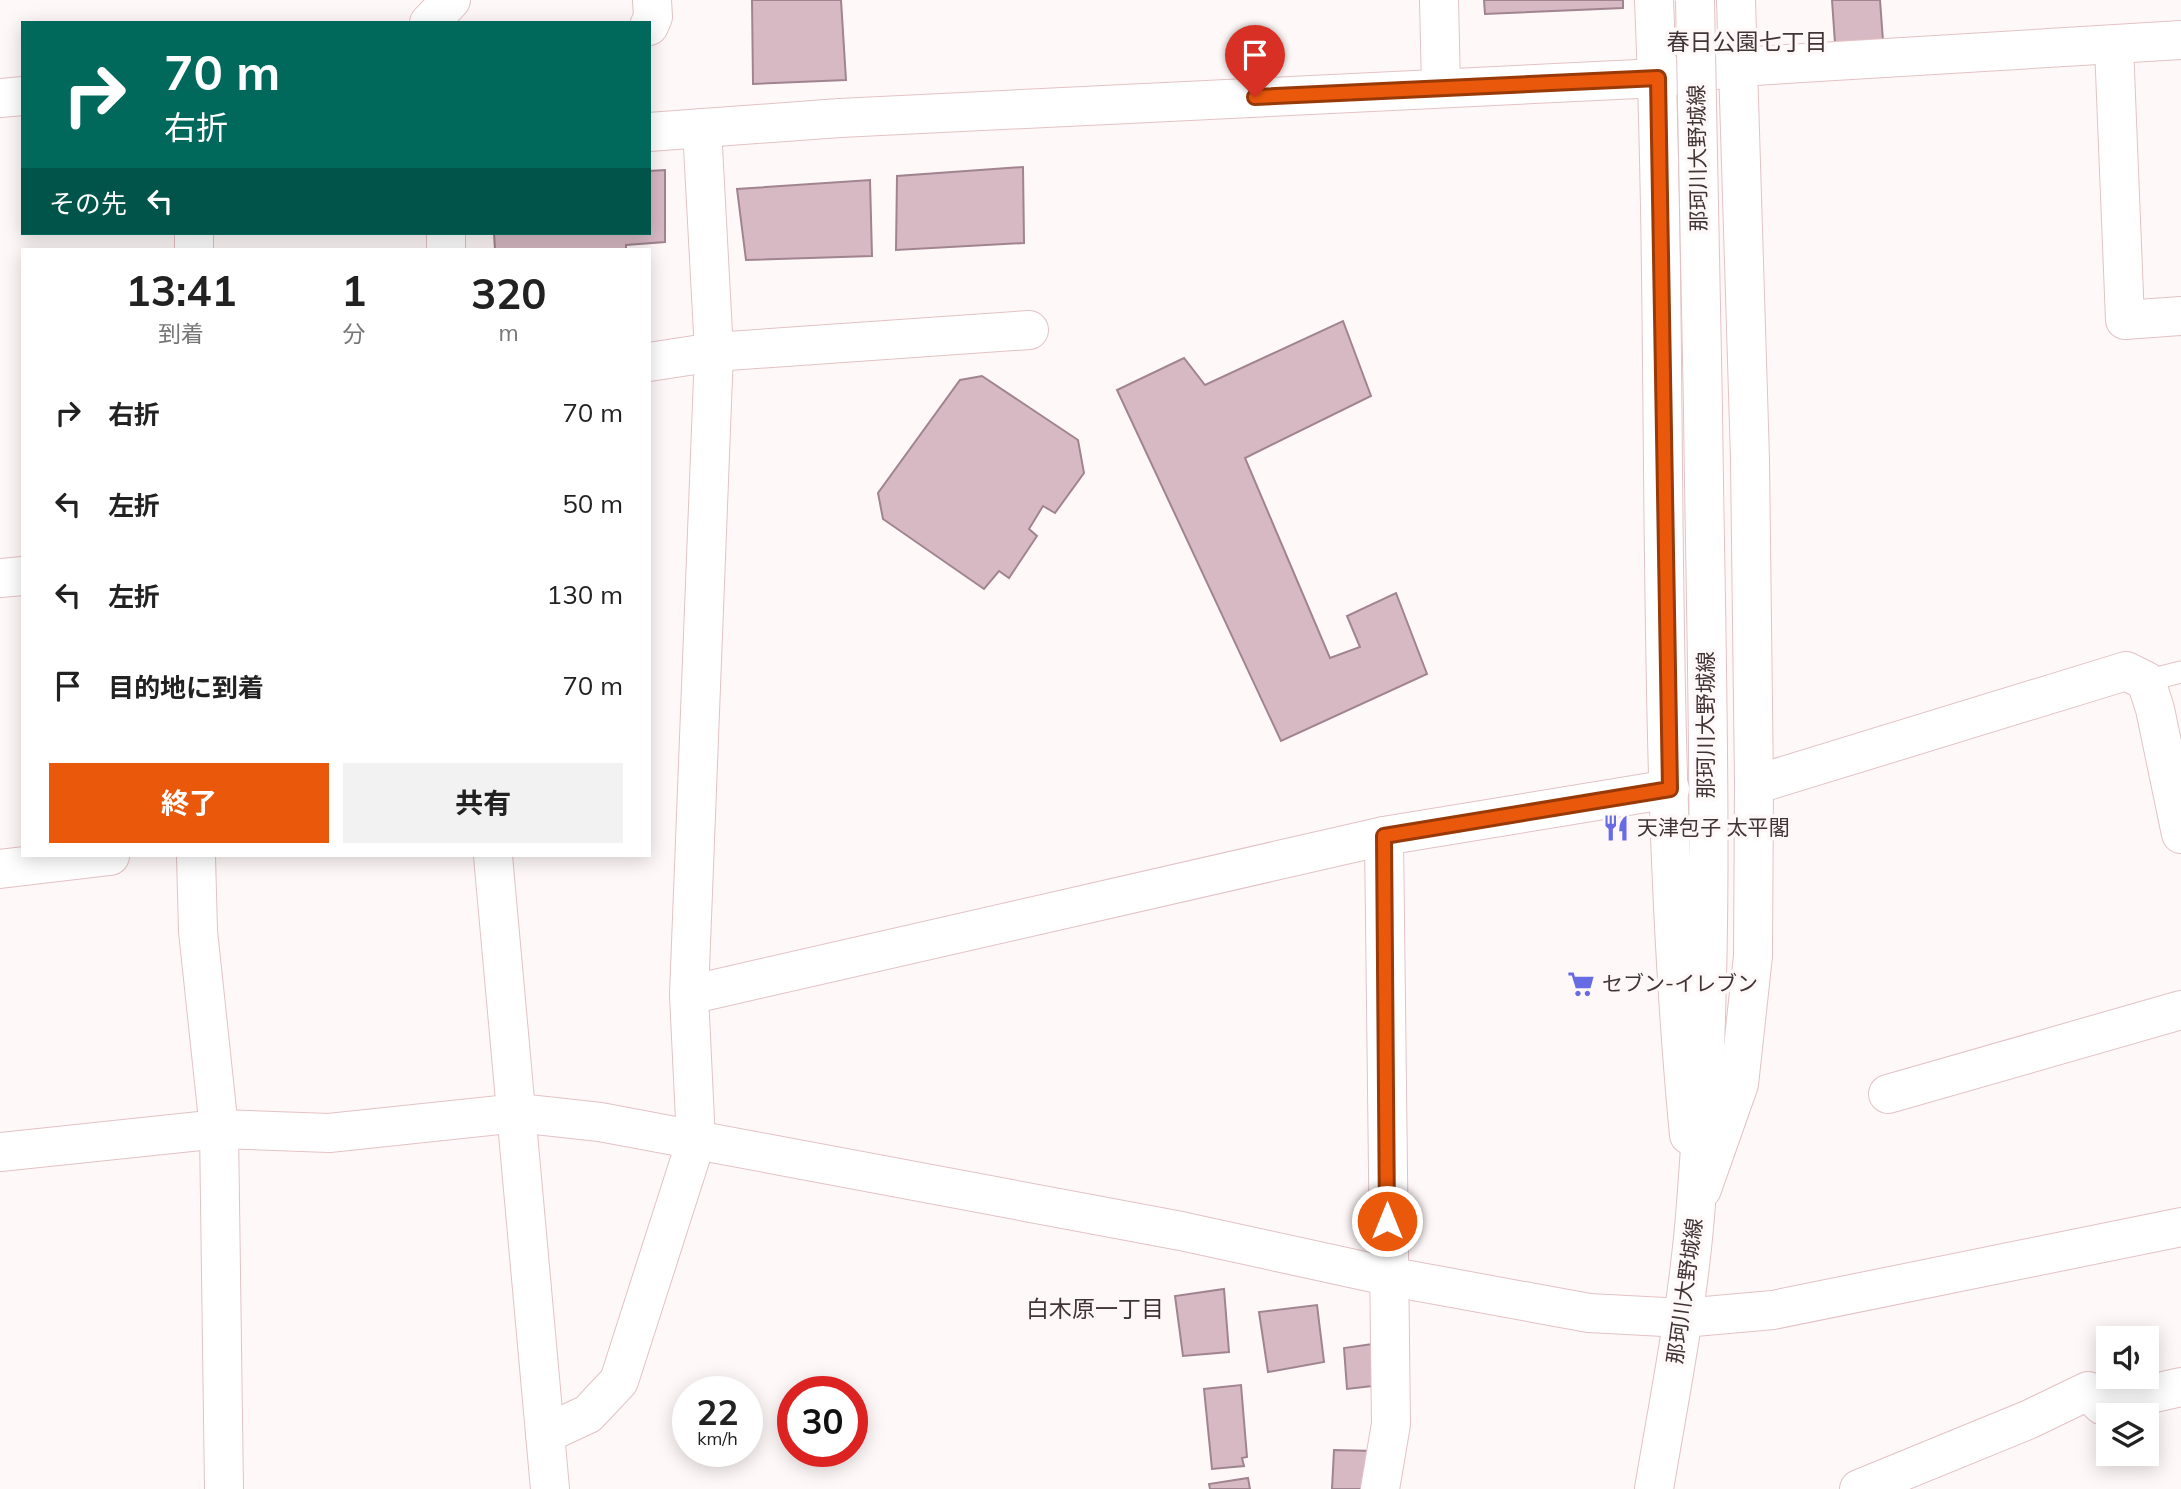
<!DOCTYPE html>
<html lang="ja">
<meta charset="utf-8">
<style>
:root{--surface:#fff;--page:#f2f2f2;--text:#222;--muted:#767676;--accent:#ea580c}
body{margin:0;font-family:Mulish,"Noto Sans JP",sans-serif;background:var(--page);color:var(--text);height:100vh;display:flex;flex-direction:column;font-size:26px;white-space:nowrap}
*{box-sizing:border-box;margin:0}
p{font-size:23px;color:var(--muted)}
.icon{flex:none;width:38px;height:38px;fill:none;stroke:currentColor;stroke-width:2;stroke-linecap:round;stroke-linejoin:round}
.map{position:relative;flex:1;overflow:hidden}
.details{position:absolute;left:21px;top:248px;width:630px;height:609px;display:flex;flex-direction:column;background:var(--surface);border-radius:0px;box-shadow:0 4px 18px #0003}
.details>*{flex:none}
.banner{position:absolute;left:21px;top:21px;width:630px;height:214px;border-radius:0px;box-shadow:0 4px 18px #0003;background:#00695c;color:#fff;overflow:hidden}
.tools{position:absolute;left:2096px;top:1326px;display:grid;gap:14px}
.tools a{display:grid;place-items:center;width:63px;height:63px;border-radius:0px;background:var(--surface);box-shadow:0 4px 18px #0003;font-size:35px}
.speed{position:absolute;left:672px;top:1376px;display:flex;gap:14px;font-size:35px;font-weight:700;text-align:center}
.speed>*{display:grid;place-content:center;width:91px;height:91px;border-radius:50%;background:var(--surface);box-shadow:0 4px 18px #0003;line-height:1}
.speed small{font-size:18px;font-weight:400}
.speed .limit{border:10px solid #d22;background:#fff;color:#111}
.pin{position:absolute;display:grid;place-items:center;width:60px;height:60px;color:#fff;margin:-72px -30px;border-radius:50% 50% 50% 0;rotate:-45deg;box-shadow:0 0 7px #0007}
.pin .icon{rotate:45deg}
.me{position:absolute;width:77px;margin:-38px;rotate:0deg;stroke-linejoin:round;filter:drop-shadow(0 0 5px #0008)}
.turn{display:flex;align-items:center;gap:24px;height:147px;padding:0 28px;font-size:32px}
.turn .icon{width:91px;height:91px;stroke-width:2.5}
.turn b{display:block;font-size:49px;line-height:60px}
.then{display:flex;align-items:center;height:66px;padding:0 28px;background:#0003;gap:14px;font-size:26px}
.eta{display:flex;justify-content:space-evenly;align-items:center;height:119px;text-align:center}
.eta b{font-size:42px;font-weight:700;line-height:49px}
.action{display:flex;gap:14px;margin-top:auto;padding:14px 28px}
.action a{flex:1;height:80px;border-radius:0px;background:var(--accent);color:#fff;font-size:28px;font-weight:700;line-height:80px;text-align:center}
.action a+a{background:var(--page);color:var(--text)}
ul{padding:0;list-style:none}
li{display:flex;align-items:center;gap:21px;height:91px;padding:0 28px}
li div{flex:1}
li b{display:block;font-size:26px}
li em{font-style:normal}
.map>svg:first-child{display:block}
.building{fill:#d7b9c4;stroke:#a0848f;stroke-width:2}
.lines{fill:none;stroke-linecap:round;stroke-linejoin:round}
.service-casing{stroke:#e3c2c5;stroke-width:23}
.minor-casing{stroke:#e3c2c5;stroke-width:40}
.tertiary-casing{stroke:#e3c2c5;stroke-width:40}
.secondary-casing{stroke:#e3c2c5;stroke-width:40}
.service{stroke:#fff;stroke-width:21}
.minor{stroke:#fff;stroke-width:38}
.tertiary{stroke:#fff;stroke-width:38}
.secondary{stroke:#fff;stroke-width:38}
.secondary-bridge-casing{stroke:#e3c2c5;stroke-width:40;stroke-linecap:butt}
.secondary-bridge{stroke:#fff;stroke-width:38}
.route-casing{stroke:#983908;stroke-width:18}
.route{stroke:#ea580c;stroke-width:12}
.labels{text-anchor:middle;stroke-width:7;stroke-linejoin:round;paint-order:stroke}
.street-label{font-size:21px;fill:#413435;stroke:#fff8f8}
.poi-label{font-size:21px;fill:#413435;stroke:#fff8f8;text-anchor:start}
.neighbourhood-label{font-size:23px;fill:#413435;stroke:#fff8f8}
</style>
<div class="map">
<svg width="2181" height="1489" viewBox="0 0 2181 1489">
<rect width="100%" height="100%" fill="#fff8f8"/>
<g class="building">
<path d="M752 0H841L846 80 753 84Z"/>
<path d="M1484 0H1623V8L1485 14Z"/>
<path d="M1832 0H1880L1883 41 1835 43Z"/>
<path d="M1023 167 1024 243 896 250 897 176Z"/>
<path d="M665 170V242L626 245V250H495L494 233H649V171Z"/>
<path d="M870 180 872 256 746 260 737 189Z"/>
<path d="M1343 321 1371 396 1245 458 1330 658 1360 647 1347 616 1396 593 1427 674 1281 741 1117 390 1184 358 1205 385Z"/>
<path d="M982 376 1078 440 1084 473 1055 513 1043 506 1029 529 1037 536 1009 578 999 571 984 589 883 519 878 493 960 380Z"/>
<path d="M1224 1289 1229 1352 1183 1356 1175 1296Z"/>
<path d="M1317 1305 1324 1362 1268 1372 1259 1312Z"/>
<path d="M1380 1343 1381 1385 1347 1389 1344 1348Z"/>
<path d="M1241 1385 1247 1457 1242 1458 1244 1466 1212 1469 1204 1389Z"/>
<path d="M1334 1450 1375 1451 1373 1489H1332Z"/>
<path d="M1248 1478 1250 1489H1210L1209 1484Z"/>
</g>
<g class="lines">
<g class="service-casing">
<path id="service" d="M2146 681 2181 672"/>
</g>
<g class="minor-casing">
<g id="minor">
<path d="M1439 0 1441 87"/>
<path d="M1654 0C1670 378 1653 758 1689 1135"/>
<path d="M429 23 451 0"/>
<path d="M649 26 653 17 652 0"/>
<path d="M2114 46 2125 320 2181 316"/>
<path d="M649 132 840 118 1658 78 1738 67 2181 40"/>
<path d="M194 250V233"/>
<path d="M649 362 714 352 1029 330"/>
<path d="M0 578 23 576"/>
<path d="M1754 785 2126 671 2146 681 2155 709 2181 834"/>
<path d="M196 856 198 931 219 1129 224 1489"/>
<path d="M0 869 110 856"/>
<path d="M689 995 1384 836 1670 789"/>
<path d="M1888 1094 2181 1010"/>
<path d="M0 1152 219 1129 329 1133 518 1113"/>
<path d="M1702 1189 1739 1084 1753 956 1754 785 1750 459 1736 0"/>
<path d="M545 1434 588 1414 619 1381 696 1141 689 995 714 352 702 128"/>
<path d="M1380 1489 1391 1424 1384 836"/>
<path d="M1859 1489 2030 1419 2088 1391 2102 1405 2181 1387"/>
</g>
</g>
<g class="tertiary-casing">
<g id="tertiary">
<path d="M0 98 23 96"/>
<path d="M446 233V250"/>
<path d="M493 856 550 1489"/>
<path d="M518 1113 600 1122 1181 1231 1387 1276 1589 1313 1683 1318 1773 1310 2181 1227"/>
</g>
</g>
<g class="secondary-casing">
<path id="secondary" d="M1654 1489C1670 1394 1689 1300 1696 1204 1717 940 1706 674 1703 409"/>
</g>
<use href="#service" class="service"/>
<use href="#minor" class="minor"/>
<use href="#tertiary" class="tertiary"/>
<use href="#secondary" class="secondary"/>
<g class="secondary-bridge-casing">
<path id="secondary-bridge" d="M1695 0 1703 409"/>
</g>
<use href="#secondary-bridge" class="secondary-bridge"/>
</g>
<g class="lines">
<g class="route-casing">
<path id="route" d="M1255 97 1658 78 1670 789 1384 836 1387 1221"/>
</g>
<use href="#route" class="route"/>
</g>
<defs>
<g id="restaurant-bare" transform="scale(2.1)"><path d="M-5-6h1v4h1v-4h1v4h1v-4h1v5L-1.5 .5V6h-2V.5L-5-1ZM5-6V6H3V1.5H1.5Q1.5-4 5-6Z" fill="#676be4" stroke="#fff8f8" stroke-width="2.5" paint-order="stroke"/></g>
<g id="supermarket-bare" transform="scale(2.1)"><path d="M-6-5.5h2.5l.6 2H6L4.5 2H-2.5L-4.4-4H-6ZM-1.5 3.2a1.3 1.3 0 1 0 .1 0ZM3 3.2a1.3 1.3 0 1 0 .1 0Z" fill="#676be4" stroke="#fff8f8" stroke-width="2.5" paint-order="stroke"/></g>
</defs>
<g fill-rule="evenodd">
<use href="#restaurant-bare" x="1616" y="828"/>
<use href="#supermarket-bare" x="1581" y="984"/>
</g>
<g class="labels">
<g class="street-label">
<text transform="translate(1698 158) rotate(-91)" y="7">那珂川大野城線</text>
<text transform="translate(1706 725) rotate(-90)" y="7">那珂川大野城線</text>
<text transform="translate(1685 1291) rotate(-82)" y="7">那珂川大野城線</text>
</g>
<g class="poi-label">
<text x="1637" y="835">天津包子 太平閣</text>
<text x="1602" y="991">セブン-イレブン</text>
</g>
<g class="neighbourhood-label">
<text x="1747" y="50">春日公園七丁目</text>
<text x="1095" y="1317">白木原一丁目</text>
</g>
</g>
</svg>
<div class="tools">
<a><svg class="icon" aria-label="sound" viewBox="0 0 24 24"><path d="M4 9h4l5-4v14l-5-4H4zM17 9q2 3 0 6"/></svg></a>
<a><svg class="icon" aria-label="layers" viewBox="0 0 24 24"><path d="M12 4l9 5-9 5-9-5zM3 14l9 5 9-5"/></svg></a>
</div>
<div class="speed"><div>22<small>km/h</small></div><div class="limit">30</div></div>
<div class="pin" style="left:1255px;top:97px;background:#d93025"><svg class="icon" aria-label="arrive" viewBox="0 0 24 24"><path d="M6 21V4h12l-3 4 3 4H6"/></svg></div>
<svg class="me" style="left:1387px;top:1221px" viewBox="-20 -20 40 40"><circle r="17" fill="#ea580c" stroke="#fff" stroke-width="3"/><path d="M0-11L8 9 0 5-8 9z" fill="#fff"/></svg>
<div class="banner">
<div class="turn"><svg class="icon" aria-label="right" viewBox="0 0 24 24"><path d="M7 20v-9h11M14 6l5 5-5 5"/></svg><div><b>70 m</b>右折</div></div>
<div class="then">その先<svg class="icon" aria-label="left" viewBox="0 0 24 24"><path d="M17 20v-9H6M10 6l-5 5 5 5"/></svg></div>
</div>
<section class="details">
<div class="eta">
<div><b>13:41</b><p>到着</p></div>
<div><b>1</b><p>分</p></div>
<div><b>320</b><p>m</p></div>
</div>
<ul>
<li><svg class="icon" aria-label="right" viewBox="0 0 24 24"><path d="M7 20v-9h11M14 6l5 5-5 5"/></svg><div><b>右折</b></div><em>70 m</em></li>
<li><svg class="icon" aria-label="left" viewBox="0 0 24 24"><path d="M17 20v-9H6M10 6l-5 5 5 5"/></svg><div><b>左折</b></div><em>50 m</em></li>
<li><svg class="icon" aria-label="left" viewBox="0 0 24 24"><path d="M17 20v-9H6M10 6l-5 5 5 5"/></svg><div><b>左折</b></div><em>130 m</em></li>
<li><svg class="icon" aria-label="arrive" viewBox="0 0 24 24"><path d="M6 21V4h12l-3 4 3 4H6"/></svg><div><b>目的地に到着</b></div><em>70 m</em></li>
</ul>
<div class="action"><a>終了</a><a>共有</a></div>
</section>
</div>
